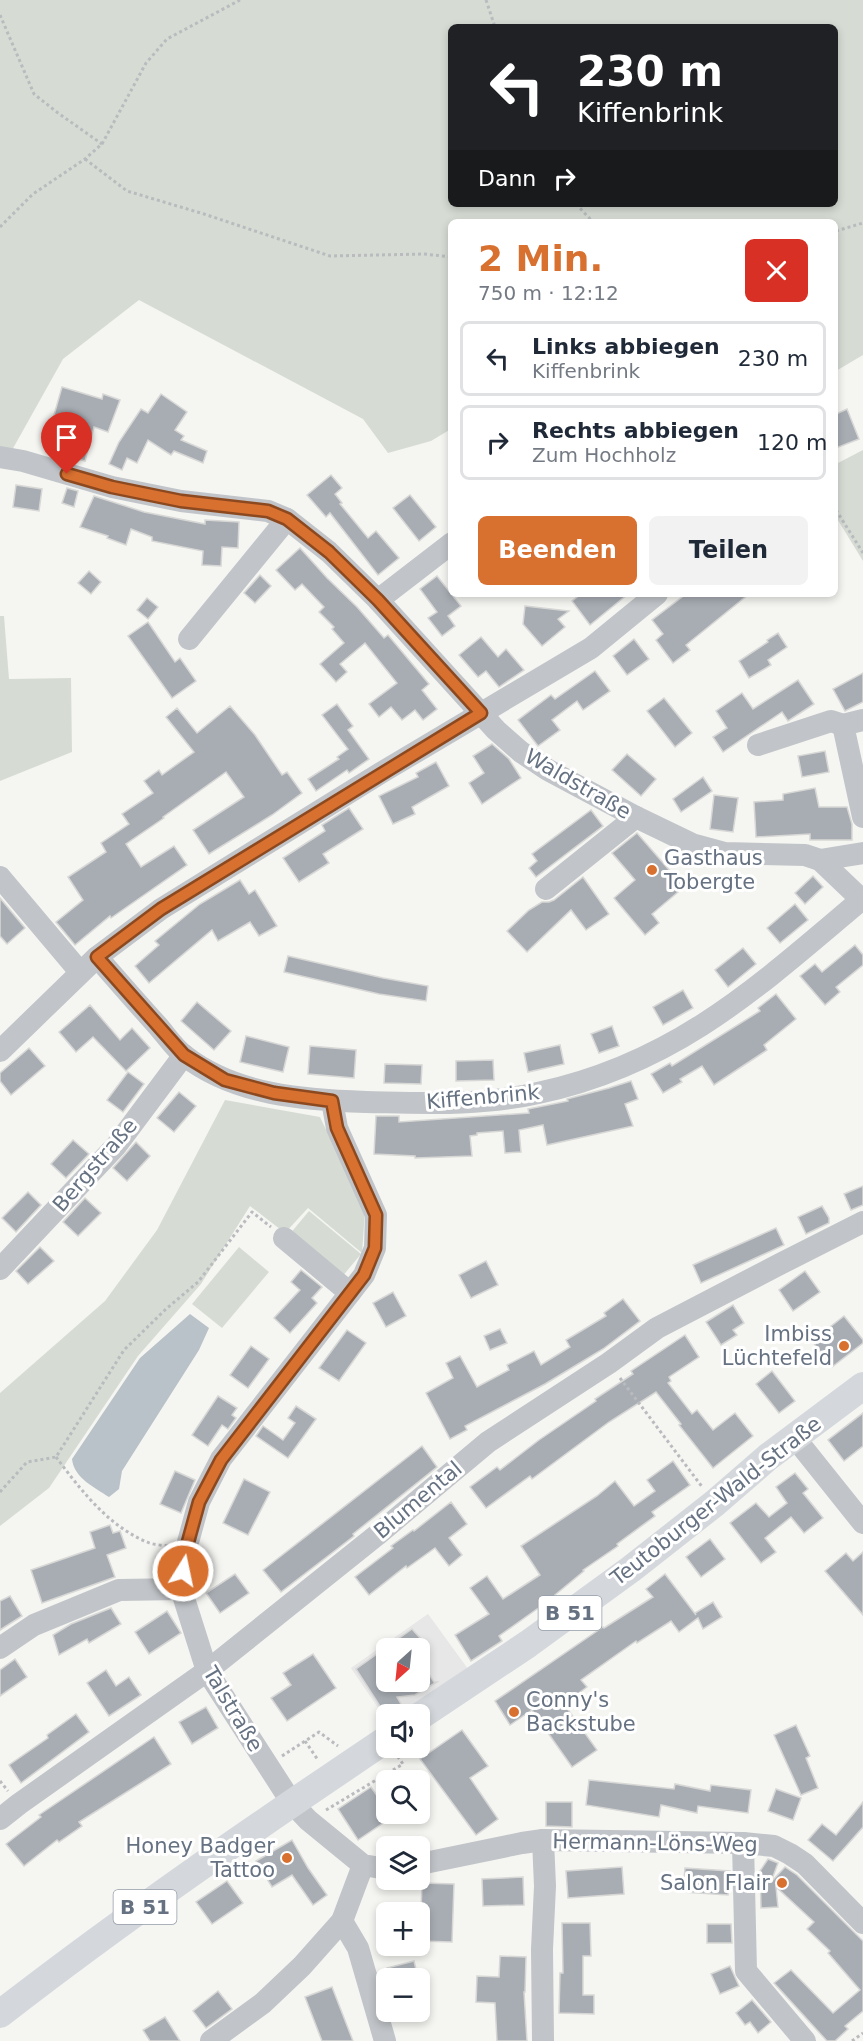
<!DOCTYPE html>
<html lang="de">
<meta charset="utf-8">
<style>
:root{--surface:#fff;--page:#f2f2f3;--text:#1f2937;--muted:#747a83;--line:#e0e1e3;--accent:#d87030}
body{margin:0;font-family:"DejaVu Sans",sans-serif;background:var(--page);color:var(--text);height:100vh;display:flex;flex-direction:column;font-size:22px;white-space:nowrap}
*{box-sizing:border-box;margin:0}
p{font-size:20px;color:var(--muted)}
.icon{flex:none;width:33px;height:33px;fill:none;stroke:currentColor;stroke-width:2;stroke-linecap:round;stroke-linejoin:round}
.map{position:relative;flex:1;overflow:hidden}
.drawer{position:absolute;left:448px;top:219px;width:390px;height:378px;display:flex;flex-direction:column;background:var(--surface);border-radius:9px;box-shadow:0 3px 9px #0003}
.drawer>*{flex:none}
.top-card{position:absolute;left:448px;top:24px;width:390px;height:183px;border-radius:9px;box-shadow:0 3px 9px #0003;background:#202124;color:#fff;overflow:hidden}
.needle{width:39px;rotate:207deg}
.tools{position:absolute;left:376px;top:1638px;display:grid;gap:12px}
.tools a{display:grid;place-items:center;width:54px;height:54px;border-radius:9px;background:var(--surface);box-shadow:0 3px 9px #0003;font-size:30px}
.pin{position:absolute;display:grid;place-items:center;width:51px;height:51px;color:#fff;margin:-62px -26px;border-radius:50% 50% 50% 0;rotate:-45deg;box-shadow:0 0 6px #0007}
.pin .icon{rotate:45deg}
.me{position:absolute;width:66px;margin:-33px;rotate:10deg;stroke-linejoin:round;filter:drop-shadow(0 0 4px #0008)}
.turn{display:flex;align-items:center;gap:21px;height:126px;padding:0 30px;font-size:27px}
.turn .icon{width:78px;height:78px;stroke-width:2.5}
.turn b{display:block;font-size:42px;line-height:51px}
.then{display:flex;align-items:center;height:57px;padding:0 30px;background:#0003;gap:12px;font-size:22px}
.round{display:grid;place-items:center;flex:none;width:63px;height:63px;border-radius:9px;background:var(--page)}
.headline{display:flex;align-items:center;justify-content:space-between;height:102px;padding:0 30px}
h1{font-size:36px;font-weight:700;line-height:45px;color:var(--accent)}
.cta{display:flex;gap:12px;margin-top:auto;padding:12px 30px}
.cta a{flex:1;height:69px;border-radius:9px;background:var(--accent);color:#fff;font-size:24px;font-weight:700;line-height:69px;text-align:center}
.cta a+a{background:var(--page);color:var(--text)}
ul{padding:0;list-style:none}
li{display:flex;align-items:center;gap:18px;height:75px;margin:0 12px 9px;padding:0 18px;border:3px solid var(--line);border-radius:9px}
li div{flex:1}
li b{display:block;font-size:22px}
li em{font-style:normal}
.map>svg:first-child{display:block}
.built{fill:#e6e7e6;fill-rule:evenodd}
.green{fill:#d6dcd4;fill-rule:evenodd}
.water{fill:#b9c2c8}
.building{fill:#a8adb4;stroke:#d7d7d5;stroke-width:1.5}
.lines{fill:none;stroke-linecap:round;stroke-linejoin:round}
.path{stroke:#b9bbbe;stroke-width:3;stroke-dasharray:3 3;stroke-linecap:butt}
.minor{stroke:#c1c4c8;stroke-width:22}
.major{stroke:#d4d8dc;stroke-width:28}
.route-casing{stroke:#8c491f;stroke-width:15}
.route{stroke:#d87030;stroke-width:10}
.poi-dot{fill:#d87030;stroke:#fff;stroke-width:2}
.labels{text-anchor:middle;stroke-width:6;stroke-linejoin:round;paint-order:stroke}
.shield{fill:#fff;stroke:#949ca8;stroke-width:1.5}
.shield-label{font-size:20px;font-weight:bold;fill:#667282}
.street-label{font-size:21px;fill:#667282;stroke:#fff}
.poi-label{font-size:21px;fill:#667282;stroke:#fff;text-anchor:end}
</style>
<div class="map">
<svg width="863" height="2041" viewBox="0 0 863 2041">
<rect width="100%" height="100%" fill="#f5f6f2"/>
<path class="built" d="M428 1614 468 1669 400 1714H387V1721L351 1668ZM387 1648H420V1682H387Z"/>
<g class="green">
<path d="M0 0H863V355L836 371V222H452L451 429 431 441 388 453 363 419 139 300 63 359 11 452 0 450ZM452 27H836V204H452Z"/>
<path d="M863 450V561L836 517V464Z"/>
<path d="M0 616H4L9 679 71 678 72 752 0 781Z"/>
<path d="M225 1100 320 1117 365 1211 362 1253 308 1208 285 1233 250 1206 201 1284 138 1356 49 1488 0 1526V1393L105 1301 157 1230Z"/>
<path d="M309 1211 361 1254 341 1278 289 1235Z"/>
<path d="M239 1247 269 1272 222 1328 192 1304Z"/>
</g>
<path class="water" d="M190 1314 209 1328 199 1350 122 1471 119 1489 109 1497C94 1487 74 1478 72 1459L140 1358Z"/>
<g class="building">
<path d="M62 387 102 399 103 394 120 400 108 432 94 427 85 461 55 453 63 418 54 415Z"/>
<path d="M161 394 187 412 175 430 184 436 181 440 207 451 203 463 174 451 171 455 148 440 137 463 127 458 122 470 109 464 119 442 141 409 148 413Z"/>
<path d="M847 409 859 439 836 448V414Z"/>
<path d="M331 475 342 488 335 494 342 503 340 504 368 538 376 531 399 558 378 575 330 513 326 517 307 495Z"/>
<path d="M16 485 42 489 39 511 13 507Z"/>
<path d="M67 488 78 491 74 507 62 503Z"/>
<path d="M410 495 436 527 419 541 393 508Z"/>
<path d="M94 496 144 512 205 524V520L239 522 238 548 222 547 221 566 202 565 203 551 152 541V537L131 529 126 545 107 538 108 536 80 527Z"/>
<path d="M300 548 327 578 357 607 384 638 388 635 429 684 422 690 437 709 423 720 415 710 402 720 391 707 379 717 369 704 397 683 365 643 340 664 347 672 336 682 320 664 344 643 332 629 334 627 319 612 324 607 302 584 295 590 276 570Z"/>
<path d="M89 571 101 582 91 594 78 583Z"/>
<path d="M260 575 271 586 255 603 244 593Z"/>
<path d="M437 576 461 606 448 616 455 626 442 636 428 618 437 612 420 589Z"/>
<path d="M581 594H628L590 625 572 601Z"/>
<path d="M686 594H749L686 645 690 650 673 663 656 640 663 634 652 620Z"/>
<path d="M147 598 158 607 148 619 137 610Z"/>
<path d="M525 606 569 611 558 619 565 627 542 646 523 624Z"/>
<path d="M148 622 175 662 180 658 196 681 172 698 128 636Z"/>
<path d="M778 633 787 647 768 660 771 665 749 678 739 661 768 642 767 640Z"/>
<path d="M481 637 498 657 506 649 524 670 499 687 486 671 478 677 459 655Z"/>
<path d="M634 639 649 659 627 675 613 656Z"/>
<path d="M595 671 610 691 583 710 577 701 552 720 560 730 538 746 518 720 551 695 555 699Z"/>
<path d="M863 673V702L845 711 833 689Z"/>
<path d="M798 680 814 704 788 721 782 712 723 752 713 737 727 728 716 711 742 693 753 709Z"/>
<path d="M664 698 692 733 675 747 647 711Z"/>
<path d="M337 704 353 726 348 730 369 759 349 773 347 770 316 791 308 779 339 759 337 757 348 749 322 715Z"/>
<path d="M230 706 255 735 282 775 287 772 302 793 272 815 209 854 193 830 244 797 226 772 163 817 164 818 126 844 141 867 174 846 187 865 111 918 110 916 75 945 56 922 83 900 68 877 106 852 101 843 129 824 122 814 153 793 144 781 159 770 162 775 194 752 166 717 177 708 197 733Z"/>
<path d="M492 744 509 759 521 778 482 804 469 783 484 773 473 756Z"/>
<path d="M825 751 829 772 802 777 798 756Z"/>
<path d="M627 754 656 779 641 796 612 770Z"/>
<path d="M436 762 449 786 412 807 415 814 393 824 379 796 418 777 416 773Z"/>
<path d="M703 777 712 791 681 812 673 799Z"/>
<path d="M815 788 819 807H847L852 824V840H810V834L756 837 754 802 783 800V794Z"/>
<path d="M714 795 738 798 733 832 710 829Z"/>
<path d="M349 808 363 829 323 854 329 863 299 882 283 858 325 831 322 825Z"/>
<path d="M591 810 603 826 536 877 529 868 537 861 532 854Z"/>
<path d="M637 833 684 887 652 914 659 923 645 935 614 898 635 880 612 853Z"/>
<path d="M813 876 823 887 805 904 795 893Z"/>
<path d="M583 877 609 914 586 930 571 910 527 952 507 931 529 910 542 902H549L554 900Z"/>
<path d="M240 880 249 894 255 890 277 926 259 936 250 922 218 941 212 930 149 983 135 966 159 945 155 941 200 904Z"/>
<path d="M0 898 25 928 7 944 0 936Z"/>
<path d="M795 904 808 920 780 943 767 928Z"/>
<path d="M855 945 863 955V965L836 987 840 992 825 1005 800 976 815 964 822 972Z"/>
<path d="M743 948 756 964 728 987 715 970Z"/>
<path d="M288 956 383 978 428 986 426 1001 379 994 284 972Z"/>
<path d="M683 990 693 1008 663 1025 653 1007Z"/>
<path d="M776 994 796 1019 764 1045 767 1050 714 1085 702 1066 680 1079 682 1082 663 1093 651 1074 670 1063 672 1066 760 1011 758 1008Z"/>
<path d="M197 1002 231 1031 214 1050 181 1021Z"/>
<path d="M90 1005 120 1040 132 1028 150 1048 126 1071 93 1037 76 1052 59 1032Z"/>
<path d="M612 1026 619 1046 599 1053 591 1034Z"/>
<path d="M246 1036 289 1047 283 1072 240 1062Z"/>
<path d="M560 1045 564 1064 528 1072 524 1053Z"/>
<path d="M310 1046 356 1050 354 1078 308 1074Z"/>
<path d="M29 1048 45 1066 11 1095 0 1081V1073Z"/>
<path d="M493 1060 494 1080 456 1081V1061Z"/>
<path d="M385 1064 422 1065 421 1084 384 1083Z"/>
<path d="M128 1072 144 1084 123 1112 107 1100Z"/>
<path d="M631 1081 638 1099 625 1104 633 1126 547 1145 543 1125 519 1130 521 1152 505 1153 503 1131 477 1133V1135L470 1136 472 1156 415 1158V1156L374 1154 376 1116H399V1122L529 1113 528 1109 568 1101 567 1099 609 1088Z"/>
<path d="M179 1092 196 1106 174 1132 157 1118Z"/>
<path d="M73 1140 89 1154 66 1178 51 1164Z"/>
<path d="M136 1142 150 1156 127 1181 113 1168Z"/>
<path d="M863 1186V1205L851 1210 844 1194Z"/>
<path d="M28 1192 41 1205 16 1232 2 1218Z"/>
<path d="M85 1198 101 1213 78 1236 63 1222Z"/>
<path d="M822 1206 829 1218V1223L806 1234 798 1217Z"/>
<path d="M776 1228 784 1245 701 1283 693 1265Z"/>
<path d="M40 1247 54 1261 28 1284 16 1271Z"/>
<path d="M486 1261 498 1285 471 1298 459 1275Z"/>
<path d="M301 1270 322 1287 312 1298 317 1303 290 1333 274 1318 300 1290 291 1282Z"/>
<path d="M805 1271 820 1292 793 1311 779 1290Z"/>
<path d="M393 1292 406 1316 386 1327 373 1303Z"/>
<path d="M623 1299 640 1321 603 1349 545 1384 465 1426 467 1430 450 1439 426 1393 453 1378 446 1363 460 1356 477 1387 509 1370 507 1365 534 1351 541 1365 570 1347 566 1340 606 1316 604 1313Z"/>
<path d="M733 1305 744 1323 733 1330 737 1335 721 1345 706 1322Z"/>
<path d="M844 1316 863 1340V1343L832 1367 812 1341Z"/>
<path d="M500 1329 507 1343 490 1350 484 1336Z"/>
<path d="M347 1330 366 1343 339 1381 319 1368Z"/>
<path d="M685 1335 699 1357 669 1377 671 1381 668 1383 692 1414 697 1410 713 1430 735 1413 753 1436 713 1468 679 1425 681 1424 656 1392 609 1422 532 1479 530 1476 486 1508 470 1487 497 1467 500 1470 539 1440 596 1401 595 1399 633 1374 631 1371Z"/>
<path d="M251 1346 269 1359 248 1388 230 1375Z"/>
<path d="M772 1371 795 1401 779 1413 756 1384Z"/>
<path d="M218 1396 237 1408 232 1415 236 1418 228 1429 222 1425 208 1446 192 1435Z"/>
<path d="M296 1406 316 1419 288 1458 256 1436 263 1426 283 1440 295 1423 288 1418Z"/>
<path d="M863 1413V1446L844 1461 828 1440Z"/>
<path d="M422 1446 437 1467 353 1534 354 1536 281 1592 263 1570Z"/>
<path d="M673 1461 690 1485 652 1512 655 1516 617 1544 618 1546 583 1570 584 1571 544 1604 499 1636 502 1641 471 1661 455 1635 489 1614 470 1588 487 1576 503 1599 540 1575 521 1546 597 1496 615 1481 634 1506 655 1491 647 1480Z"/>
<path d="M175 1471 195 1480 181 1513 160 1504Z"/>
<path d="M795 1473 808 1489 803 1493 823 1518 804 1533 791 1517 765 1538 776 1552 761 1563 730 1523 756 1503 769 1517 787 1503 776 1487Z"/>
<path d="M244 1479 270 1492 248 1535 223 1523Z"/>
<path d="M451 1502 467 1524 449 1538 462 1555 449 1566 435 1548 407 1568 406 1566 369 1595 355 1577 393 1548 391 1546 413 1530 414 1531Z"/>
<path d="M110 1525 113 1533 120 1531 126 1548 107 1555 115 1577 42 1603 31 1570 95 1548 90 1532Z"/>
<path d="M710 1539 725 1559 701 1577 686 1557Z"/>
<path d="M863 1552V1615L825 1571 846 1553 853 1561Z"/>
<path d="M235 1574 249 1593 220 1613 206 1593Z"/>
<path d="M665 1574 696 1615 695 1613 713 1602 722 1617 703 1629 698 1618 679 1632 671 1621 637 1643 636 1641 581 1680 587 1687 564 1704 597 1750 572 1767 532 1710 510 1725 495 1701 603 1627 604 1628 653 1597 646 1589Z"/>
<path d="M10 1596 22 1616 0 1630V1601Z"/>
<path d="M111 1608 121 1624 89 1643 87 1639 59 1655 53 1635 71 1624Z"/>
<path d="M167 1611 181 1633 149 1654 135 1632Z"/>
<path d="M412 1629 421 1639 409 1648H387V1682H420V1660L434 1682H437L415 1695 397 1697 401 1704 385 1714 356 1669Z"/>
<path d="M313 1654 336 1688 287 1721 271 1698 291 1685 283 1673Z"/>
<path d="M15 1659 27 1677 0 1696V1670Z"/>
<path d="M106 1670 116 1686 129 1677 141 1695 109 1716 87 1683Z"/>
<path d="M206 1707 218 1728 192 1744 179 1722Z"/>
<path d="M76 1714 89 1732 21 1783 9 1765 48 1738 47 1735Z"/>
<path d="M796 1725 810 1756 806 1758 818 1788 801 1795 774 1735Z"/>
<path d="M462 1730 488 1766 470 1778 498 1819 476 1835 420 1759Z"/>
<path d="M154 1737 171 1764 79 1822 82 1826 59 1842 57 1840 24 1866 6 1844 41 1817 39 1815Z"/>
<path d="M589 1780 674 1789 675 1784 710 1791 711 1785 751 1790 748 1813 698 1806 697 1813 661 1805 659 1817 586 1805Z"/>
<path d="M371 1787 387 1810V1814L392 1817 358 1840 338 1809Z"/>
<path d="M776 1789 801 1798 793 1820 768 1811Z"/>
<path d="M546 1802H572V1827L546 1826Z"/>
<path d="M863 1802V1827L833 1861 808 1840 822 1824 836 1835Z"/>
<path d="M292 1840 308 1868 327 1895 313 1905 292 1875 272 1887 256 1861Z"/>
<path d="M768 1859 778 1863 771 1882 785 1867 797 1875 863 1941V2011L845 2026 848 2029 835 2041H827L774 1983 791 1970 833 2013 860 1990 828 1953 830 1951 807 1929 814 1922 776 1887 778 1907 761 1908 760 1871Z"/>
<path d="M622 1867 624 1894 568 1898 566 1871Z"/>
<path d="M685 1868 730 1871 728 1895 683 1892Z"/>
<path d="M523 1877 524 1905 483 1906 482 1879Z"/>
<path d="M227 1881 243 1903 212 1924 196 1902Z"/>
<path d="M422 1883 454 1884 452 1942 420 1941Z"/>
<path d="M562 1923H590L591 1956H583V1995H594V2014L559 2013 560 1973H563Z"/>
<path d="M707 1924H731L732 1943H707Z"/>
<path d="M500 1956 526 1957 525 1992H524L527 2041H497L495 2003 476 2002 477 1976 499 1977Z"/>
<path d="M414 1961 418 1978H390L387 1968Z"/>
<path d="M730 1966 739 1986 720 1994 711 1974Z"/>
<path d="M332 1987 353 2041H322L305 1997Z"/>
<path d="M218 1991 232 2009 206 2028 193 2011Z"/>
<path d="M752 2000 771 2022 758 2033 750 2022 745 2025 736 2013Z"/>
<path d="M165 2017 180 2041H150L143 2030Z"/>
</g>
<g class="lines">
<g class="path">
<path d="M486 0 495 27"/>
<path d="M0 15 34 94 58 113 102 144"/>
<path d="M85 159 127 191 204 214 330 256 424 254 452 257"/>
<path d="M576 204 593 222"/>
<path d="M0 227 33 194 85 159 102 144 146 63 167 39 240 0"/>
<path d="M836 231 863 223"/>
<path d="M836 510 863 553"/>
<path d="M620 1378 703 1488"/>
<path d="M56 1457C80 1489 108 1526 147 1542 153 1545 162 1545 169 1546"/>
<path d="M0 1492 27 1462 56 1457 124 1350 166 1309 198 1282 252 1212 271 1227"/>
<path d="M305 1741 318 1760"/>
<path d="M282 1756 319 1732 338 1746"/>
<path d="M0 1781 8 1791"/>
<path d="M326 1810 403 1764 398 1757"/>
<path d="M852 2041 863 2033"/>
</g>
<g class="minor">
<path d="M0 457 23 461 112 487 181 501 268 511 287 519 329 552 378 600 496 730 521 752 548 770 636 817 692 844 725 853 805 855 820 860 863 901"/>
<path d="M378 600 452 543"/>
<path d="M189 639 287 519"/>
<path d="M863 720 843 725 863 817"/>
<path d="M758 745 831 721 843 725"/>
<path d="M820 860 863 853"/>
<path d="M0 877 80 972"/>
<path d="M546 889 636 817"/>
<path d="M97 957C117 980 137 1003 157 1025 166 1035 174 1048 185 1056 235 1095 304 1100 366 1102 423 1103 482 1106 538 1093 675 1064 758 987 861 900"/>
<path d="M0 1051 97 957 161 909 384 771 591 648 657 594"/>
<path d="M332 1101 337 1128 376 1215 375 1248 364 1275 221 1459 199 1502 185 1553 181 1589 207 1671 292 1803 308 1820 363 1865 387 1869"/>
<path d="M284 1238 350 1293"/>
<path d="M0 1269 116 1146 184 1055"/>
<path d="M795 1438 863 1523"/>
<path d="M0 1648 34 1625 119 1590 181 1589"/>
<path d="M0 1819 19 1804 207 1671 377 1535 488 1442 609 1363 657 1328 780 1264 863 1222"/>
<path d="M543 1840 545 1886 542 1949 543 2041"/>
<path d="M743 1843 746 1971 805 2041"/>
<path d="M420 1864 522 1843 543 1840 743 1843 774 1846 790 1854 805 1864 863 1923"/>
<path d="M342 1921 358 1948 385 2041"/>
<path d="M211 2041 263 2003 302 1966 342 1921 363 1865"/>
</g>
<g class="major">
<path d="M420 1716 528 1644 631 1569 715 1503 768 1457 863 1386"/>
<path d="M0 2014C125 1917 256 1827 387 1739"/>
</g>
</g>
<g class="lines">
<g class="route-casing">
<path id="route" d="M67 474 112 487 181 501 268 511 287 519 329 552 378 600 481 713 161 909 97 957 184 1055 225 1080 274 1093 332 1101 337 1128 376 1215 375 1248 364 1275 221 1460 199 1502 185 1553 183 1571"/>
</g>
<use href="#route" class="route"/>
</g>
<g class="poi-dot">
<circle cx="652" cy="870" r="6"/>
<circle cx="844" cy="1346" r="6"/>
<circle cx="514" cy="1712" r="6"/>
<circle cx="287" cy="1858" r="6"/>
<circle cx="782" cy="1883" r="6"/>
</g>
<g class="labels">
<g class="shield">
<rect x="538.5" y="1596" width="63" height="34" rx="4.5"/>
<rect x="113.5" y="1890" width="63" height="34" rx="4.5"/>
</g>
<g class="shield-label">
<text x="570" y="1620">B 51</text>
<text x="145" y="1914">B 51</text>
</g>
<g class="street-label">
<text transform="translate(578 784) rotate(30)" y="7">Waldstraße</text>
<text transform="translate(483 1097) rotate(-5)" y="7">Kiffenbrink</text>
<text transform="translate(95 1165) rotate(-49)" y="7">Bergstraße</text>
<text transform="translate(418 1500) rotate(-40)" y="7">Blumental</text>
<text transform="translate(716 1501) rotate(-38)" y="7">Teutoburger-Wald-Straße</text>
<text transform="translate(233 1709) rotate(59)" y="7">Talstraße</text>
<text transform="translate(655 1843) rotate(1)" y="7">Hermann-Löns-Weg</text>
</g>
<g class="poi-label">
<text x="664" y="865" text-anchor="start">Gasthaus<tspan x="664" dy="24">Tobergte</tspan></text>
<text x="832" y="1341">Imbiss<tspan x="832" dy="24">Lüchtefeld</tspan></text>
<text x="526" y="1707" text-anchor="start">Conny's<tspan x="526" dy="24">Backstube</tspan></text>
<text x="275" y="1853">Honey Badger<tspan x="275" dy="24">Tattoo</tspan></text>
<text x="770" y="1890">Salon Flair</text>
</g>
</g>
</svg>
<div class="tools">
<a><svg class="needle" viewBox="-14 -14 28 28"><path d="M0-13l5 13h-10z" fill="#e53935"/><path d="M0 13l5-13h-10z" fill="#747a83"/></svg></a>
<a><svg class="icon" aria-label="sound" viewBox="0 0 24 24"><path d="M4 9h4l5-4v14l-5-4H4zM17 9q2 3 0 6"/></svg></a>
<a><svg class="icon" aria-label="search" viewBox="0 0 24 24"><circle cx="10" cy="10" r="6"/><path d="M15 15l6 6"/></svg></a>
<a><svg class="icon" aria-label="layers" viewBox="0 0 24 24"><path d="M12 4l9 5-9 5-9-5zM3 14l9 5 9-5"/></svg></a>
<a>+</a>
<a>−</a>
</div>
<div class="pin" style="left:67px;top:474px;background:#d93025"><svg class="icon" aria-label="arrive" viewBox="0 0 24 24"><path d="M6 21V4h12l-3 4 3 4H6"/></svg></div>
<svg class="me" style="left:183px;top:1571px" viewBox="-20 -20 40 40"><circle r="17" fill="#d87030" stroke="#fff" stroke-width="3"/><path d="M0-11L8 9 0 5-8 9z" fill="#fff"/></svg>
<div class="top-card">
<div class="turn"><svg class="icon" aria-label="left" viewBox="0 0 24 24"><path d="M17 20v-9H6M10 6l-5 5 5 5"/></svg><div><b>230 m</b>Kiffenbrink</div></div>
<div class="then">Dann<svg class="icon" aria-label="right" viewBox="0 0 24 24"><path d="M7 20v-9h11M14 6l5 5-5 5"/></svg></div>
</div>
<section class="drawer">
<div class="headline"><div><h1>2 Min.</h1><p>750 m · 12:12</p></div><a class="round" style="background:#d93025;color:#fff"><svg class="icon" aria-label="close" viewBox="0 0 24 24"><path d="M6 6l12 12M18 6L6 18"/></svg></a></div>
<ul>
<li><svg class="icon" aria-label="left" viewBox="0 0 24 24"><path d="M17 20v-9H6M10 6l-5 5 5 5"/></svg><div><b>Links abbiegen</b><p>Kiffenbrink</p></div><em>230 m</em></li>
<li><svg class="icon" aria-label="right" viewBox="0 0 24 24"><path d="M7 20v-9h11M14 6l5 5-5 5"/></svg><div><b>Rechts abbiegen</b><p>Zum Hochholz</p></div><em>120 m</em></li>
</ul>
<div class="cta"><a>Beenden</a><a>Teilen</a></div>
</section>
</div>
